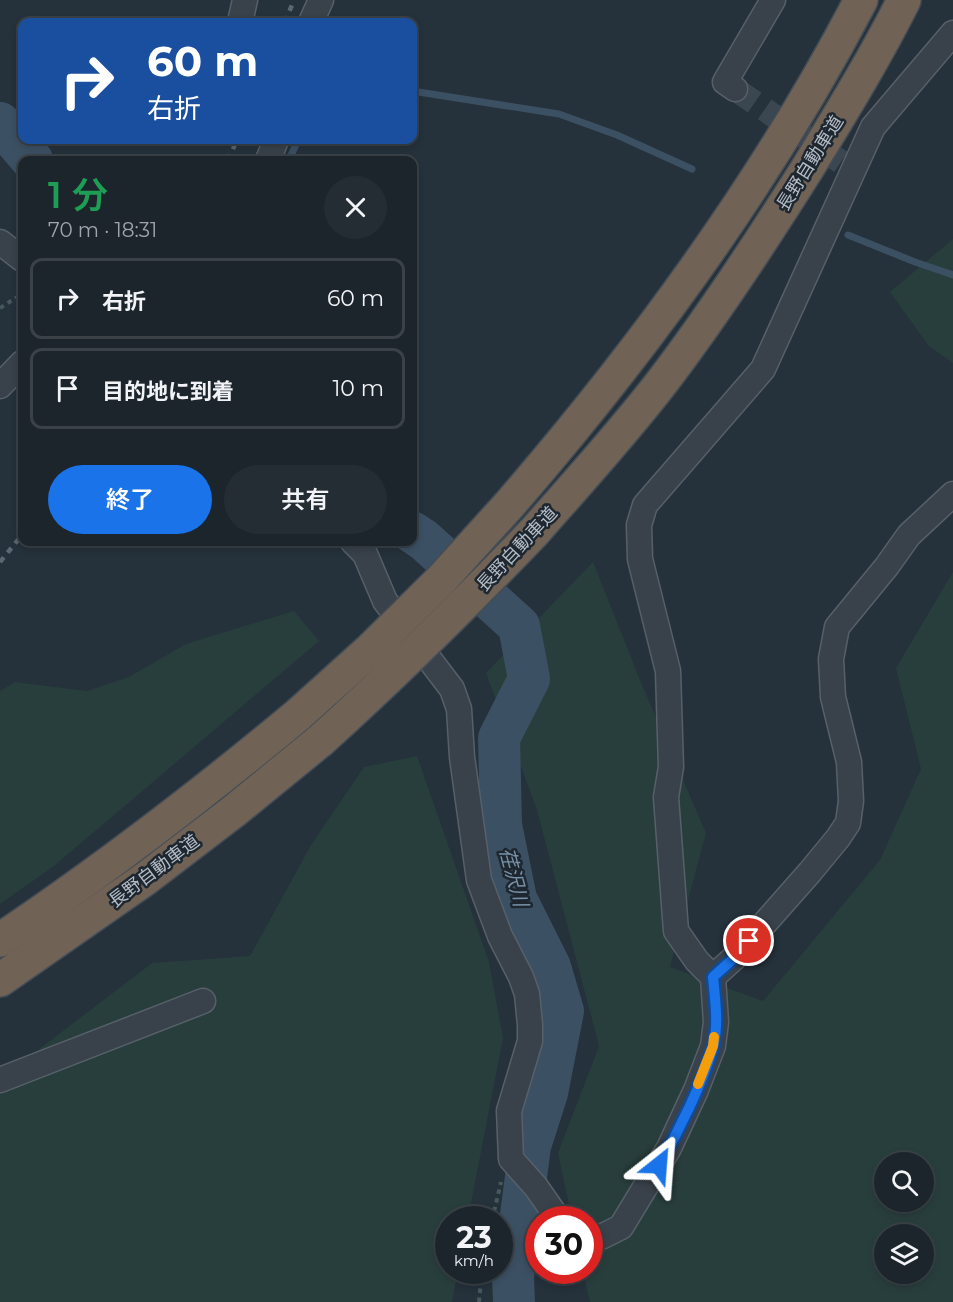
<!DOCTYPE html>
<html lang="ja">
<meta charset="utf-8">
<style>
:root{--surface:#1c252c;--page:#252d34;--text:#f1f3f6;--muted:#a0a5a9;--line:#3a4248;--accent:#1a73e8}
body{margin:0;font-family:Montserrat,"Noto Sans JP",sans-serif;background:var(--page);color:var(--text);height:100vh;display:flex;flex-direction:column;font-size:22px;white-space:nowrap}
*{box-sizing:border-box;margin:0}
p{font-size:20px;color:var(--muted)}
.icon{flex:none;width:33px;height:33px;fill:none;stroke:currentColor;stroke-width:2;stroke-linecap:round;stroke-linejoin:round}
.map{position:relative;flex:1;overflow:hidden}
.panel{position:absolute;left:18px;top:156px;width:399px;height:390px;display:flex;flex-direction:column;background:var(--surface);border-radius:12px;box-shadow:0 3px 9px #0003,0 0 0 2px var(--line)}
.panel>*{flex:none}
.banner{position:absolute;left:18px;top:18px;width:399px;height:126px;border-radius:12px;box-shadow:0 3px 9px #0003,0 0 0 2px var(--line);background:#1a4fa0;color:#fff;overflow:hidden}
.buttons{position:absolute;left:874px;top:1152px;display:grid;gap:12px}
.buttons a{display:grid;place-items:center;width:60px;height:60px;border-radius:50%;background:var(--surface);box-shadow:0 3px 9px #0003,0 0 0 2px var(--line);font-size:30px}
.speed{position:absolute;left:435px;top:1206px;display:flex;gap:12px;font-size:30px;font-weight:700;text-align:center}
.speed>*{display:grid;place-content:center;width:78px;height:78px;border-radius:50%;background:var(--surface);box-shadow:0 3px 9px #0003,0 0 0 2px var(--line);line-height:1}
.speed small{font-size:15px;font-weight:400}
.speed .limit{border:9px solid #d22;background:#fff;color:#111}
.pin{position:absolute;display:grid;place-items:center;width:51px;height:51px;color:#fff;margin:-26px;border:3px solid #fff;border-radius:50%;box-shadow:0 2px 6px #0007}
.me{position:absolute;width:66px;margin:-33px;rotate:28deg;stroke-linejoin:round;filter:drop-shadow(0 0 4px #0008)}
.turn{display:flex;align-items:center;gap:21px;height:126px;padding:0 30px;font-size:27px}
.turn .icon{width:78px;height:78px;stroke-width:2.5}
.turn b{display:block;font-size:42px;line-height:51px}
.round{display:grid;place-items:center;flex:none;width:63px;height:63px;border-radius:32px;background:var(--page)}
.headline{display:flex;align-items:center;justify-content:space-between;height:102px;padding:0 30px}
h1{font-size:36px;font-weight:600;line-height:45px;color:#1e9e55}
.button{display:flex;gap:12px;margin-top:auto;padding:12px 30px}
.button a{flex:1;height:69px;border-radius:36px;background:var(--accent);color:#fff;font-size:24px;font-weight:600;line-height:69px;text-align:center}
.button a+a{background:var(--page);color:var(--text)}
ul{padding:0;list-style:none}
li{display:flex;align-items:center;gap:18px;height:81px;margin:0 12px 9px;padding:0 18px;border:3px solid var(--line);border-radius:12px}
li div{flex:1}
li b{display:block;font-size:22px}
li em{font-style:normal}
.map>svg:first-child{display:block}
.green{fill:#283e3d;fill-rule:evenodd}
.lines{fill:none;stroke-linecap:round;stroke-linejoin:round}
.stream{stroke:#3c5063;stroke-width:7}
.river{stroke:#3c5063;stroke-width:42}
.street-tunnel{stroke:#3a4650;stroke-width:24;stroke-dasharray:24 12;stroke-linecap:butt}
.street-casing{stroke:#576069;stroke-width:27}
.highway-casing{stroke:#444d56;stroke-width:36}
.path{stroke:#475a5a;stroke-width:4;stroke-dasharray:4.5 4.5;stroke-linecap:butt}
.street{stroke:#39424b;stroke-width:24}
.highway{stroke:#706356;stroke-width:33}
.rail{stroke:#5b6772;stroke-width:4.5;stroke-dasharray:6 6;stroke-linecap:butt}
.highway-bridge-casing{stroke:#444d56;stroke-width:36;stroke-linecap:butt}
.highway-bridge{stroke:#706356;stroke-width:33}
.route-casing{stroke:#114b97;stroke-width:15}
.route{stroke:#1a73e8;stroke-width:10}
.slow{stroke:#f59e0b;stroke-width:10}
.labels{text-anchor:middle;stroke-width:5;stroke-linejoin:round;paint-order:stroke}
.street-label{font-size:18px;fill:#b4bdc6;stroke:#1e2730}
.water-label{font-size:20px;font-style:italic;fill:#7791a8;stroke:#1e2730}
</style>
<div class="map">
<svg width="953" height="1302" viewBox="0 0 953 1302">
<rect width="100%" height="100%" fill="#25313b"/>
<g class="green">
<path d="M953 239V363L929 346 890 292Z"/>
<path d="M593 562 642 685 706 833 670 967 763 1001 880 860 921 769 896 668 953 572V1302H590L583 1271 590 1270V1220L572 1219 558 1153 599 1046 537 810 486 673ZM885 1162H924V1202H885ZM885 1234H924V1274H885Z"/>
<path d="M294 611 319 641 54 866 0 904V691L15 682 87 691 129 677 186 644Z"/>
<path d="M417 756 489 962 503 1038 468 1219 448 1220V1270L458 1271 452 1302H0V1079L152 963 250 956 311 845 364 767Z"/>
</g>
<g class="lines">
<g class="stream">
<path d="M412 91 559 114 617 135 692 169"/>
<path d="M289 160 298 140"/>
<path d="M848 235 915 262 953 275"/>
</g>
<g class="river">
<path d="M0 123 32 160"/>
<path d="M412 532 424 540 519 626 529 679 499 738 501 825 516 899 550 967 563 1011 547 1093 530 1146 513 1277 514 1302"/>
</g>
<path class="street-tunnel" d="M735 89 841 162"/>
<g class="street-casing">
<g id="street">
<path d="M240 22 245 0"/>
<path d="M311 22 321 0"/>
<path d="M735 89 725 82 773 0"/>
<path d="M268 160 276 140"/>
<path d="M0 242 22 259"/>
<path d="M0 386 22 363"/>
<path d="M353 542 365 554 385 601 452 689 459 709 462 757 479 880 500 936 521 977 527 994 530 1025V1041L509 1111 511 1159 536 1187 559 1220"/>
<path d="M713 977 734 958 810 872 838 838 848 823 851 801 849 762 833 697 831 659 837 627 887 566 909 535 953 494"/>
<path d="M0 1080 203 1001"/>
<path d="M590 1235 601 1237 621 1227 669 1148 696 1090 713 1046 716 1022 713 977 697 961 676 931 666 797 671 767 668 671 640 559 639 525 645 505 763 369 873 127 953 33"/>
</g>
</g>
<g class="highway-casing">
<g id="highway">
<path d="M509 505C644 349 766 183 861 0"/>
<path d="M535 531C578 482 622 434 662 382 714 314 761 242 807 169 841 113 875 58 904 0"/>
<path d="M0 940C104 870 203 794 299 714"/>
<path d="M0 980 145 879 234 811 321 740"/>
</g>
</g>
<g class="path">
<path d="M0 308 22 294"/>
<path d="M492 1220 501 1182"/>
<path d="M479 1302 482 1270"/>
</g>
<use href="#street" class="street"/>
<use href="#highway" class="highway"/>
<g class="rail">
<path d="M285 22 294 0"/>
<path d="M228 160 237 140"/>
<path d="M0 562 22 535"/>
</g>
<g class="highway-bridge-casing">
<g id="highway-bridge">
<path d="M299 714 369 651 440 581 509 505"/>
<path d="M321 740C395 673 466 603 535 531"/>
</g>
</g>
<use href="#highway-bridge" class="highway-bridge"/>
</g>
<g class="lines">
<g class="route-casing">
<path id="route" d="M659 1165C679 1131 702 1084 713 1047 719 1025 715 999 713 977L734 958 749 941"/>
</g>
<use href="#route" class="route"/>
<path class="slow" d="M698 1084 713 1046 714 1037"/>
</g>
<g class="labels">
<g class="street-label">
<text transform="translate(810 163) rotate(-58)" y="6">長野自動車道</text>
<text transform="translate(517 549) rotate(-47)" y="6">長野自動車道</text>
<text transform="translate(154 871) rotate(-37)" y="6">長野自動車道</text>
</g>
<g class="water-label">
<text transform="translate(514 877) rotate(75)" y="7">荏沢川</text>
</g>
</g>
</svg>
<div class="buttons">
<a><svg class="icon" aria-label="search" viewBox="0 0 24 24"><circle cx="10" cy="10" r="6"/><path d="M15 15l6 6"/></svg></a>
<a><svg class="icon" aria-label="layers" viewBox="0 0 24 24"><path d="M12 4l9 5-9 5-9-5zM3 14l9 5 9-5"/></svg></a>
</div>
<div class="speed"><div>23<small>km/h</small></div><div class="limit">30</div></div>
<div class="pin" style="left:749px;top:941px;background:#d93025"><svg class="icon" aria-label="arrive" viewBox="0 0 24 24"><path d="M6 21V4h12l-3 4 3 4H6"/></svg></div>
<svg class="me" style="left:659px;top:1165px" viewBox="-20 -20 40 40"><path d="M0-17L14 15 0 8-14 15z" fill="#1a73e8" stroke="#fff" stroke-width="4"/></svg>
<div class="banner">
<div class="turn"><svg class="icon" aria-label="right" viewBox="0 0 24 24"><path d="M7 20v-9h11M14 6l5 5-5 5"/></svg><div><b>60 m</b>右折</div></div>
</div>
<section class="panel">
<div class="headline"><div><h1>1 分</h1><p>70 m · 18:31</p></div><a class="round"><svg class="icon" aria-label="close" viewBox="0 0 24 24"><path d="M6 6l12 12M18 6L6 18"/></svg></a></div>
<ul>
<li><svg class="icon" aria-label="right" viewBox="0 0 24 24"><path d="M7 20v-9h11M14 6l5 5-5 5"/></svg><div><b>右折</b></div><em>60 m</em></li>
<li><svg class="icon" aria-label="arrive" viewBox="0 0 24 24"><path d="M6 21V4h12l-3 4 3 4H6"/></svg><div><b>目的地に到着</b></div><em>10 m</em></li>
</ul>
<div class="button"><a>終了</a><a>共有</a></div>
</section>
</div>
